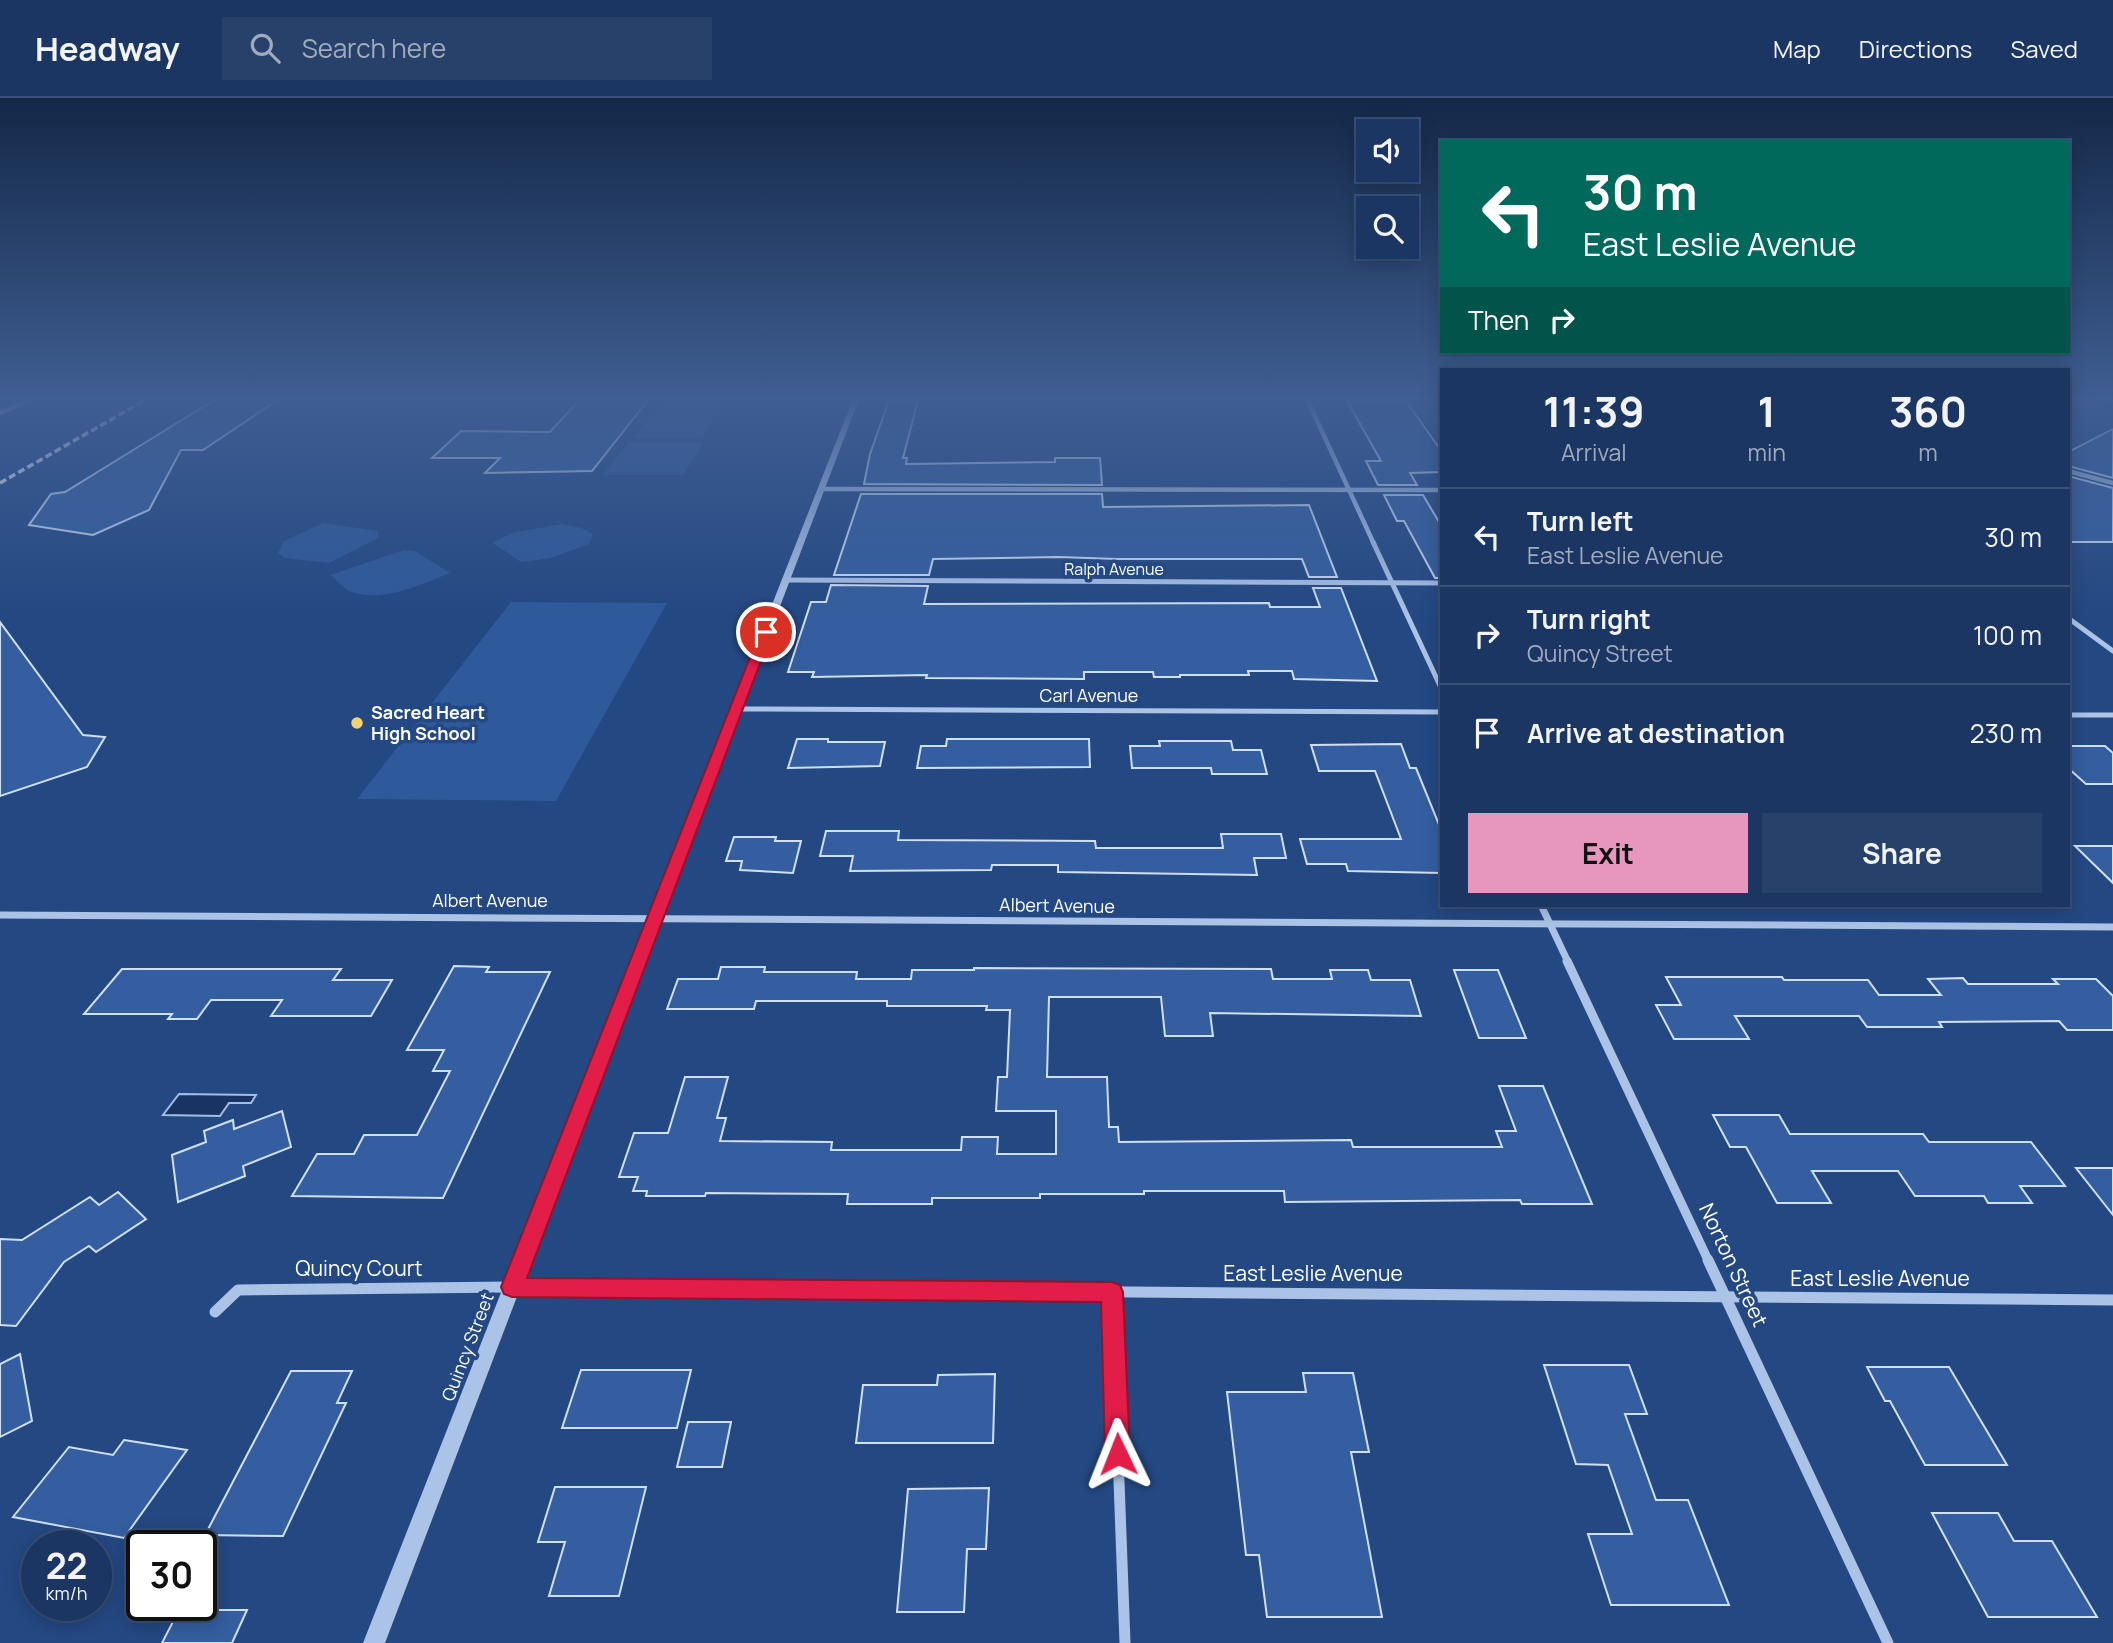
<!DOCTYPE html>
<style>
:root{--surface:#1b3662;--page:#28416b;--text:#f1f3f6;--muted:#a0abbe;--line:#395077;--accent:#e797bd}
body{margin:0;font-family:Manrope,sans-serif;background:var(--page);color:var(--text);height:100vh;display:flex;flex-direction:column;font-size:26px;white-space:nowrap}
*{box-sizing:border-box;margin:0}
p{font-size:23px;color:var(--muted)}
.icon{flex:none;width:38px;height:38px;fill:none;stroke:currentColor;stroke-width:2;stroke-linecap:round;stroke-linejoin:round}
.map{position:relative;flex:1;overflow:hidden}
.sheet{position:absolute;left:1440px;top:270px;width:630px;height:539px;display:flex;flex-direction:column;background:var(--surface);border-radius:0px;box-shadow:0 4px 18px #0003,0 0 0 2px var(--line)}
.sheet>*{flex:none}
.top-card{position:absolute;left:1440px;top:42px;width:630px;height:214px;border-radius:0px;box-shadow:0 4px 18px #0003,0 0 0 2px var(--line);background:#00695c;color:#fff;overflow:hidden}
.tools{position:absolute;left:1356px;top:21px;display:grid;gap:14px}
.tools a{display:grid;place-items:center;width:63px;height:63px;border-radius:0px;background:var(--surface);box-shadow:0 4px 18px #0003,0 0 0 2px var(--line);font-size:35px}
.speed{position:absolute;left:21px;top:1432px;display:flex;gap:14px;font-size:35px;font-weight:700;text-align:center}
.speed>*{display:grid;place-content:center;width:91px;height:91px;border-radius:50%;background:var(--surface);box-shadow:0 4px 18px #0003,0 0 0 2px var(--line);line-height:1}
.speed small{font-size:18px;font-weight:400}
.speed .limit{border:4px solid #111;border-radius:10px;background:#fff;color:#111}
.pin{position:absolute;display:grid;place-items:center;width:60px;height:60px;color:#fff;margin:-30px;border:4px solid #fff;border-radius:50%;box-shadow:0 2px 7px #0007}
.me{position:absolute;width:77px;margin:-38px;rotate:358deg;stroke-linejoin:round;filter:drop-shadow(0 0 5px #0008)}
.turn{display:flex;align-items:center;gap:24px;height:147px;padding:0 28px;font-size:32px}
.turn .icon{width:91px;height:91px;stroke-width:2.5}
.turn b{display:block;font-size:49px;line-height:60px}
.then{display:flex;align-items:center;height:66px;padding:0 28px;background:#0003;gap:14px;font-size:26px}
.eta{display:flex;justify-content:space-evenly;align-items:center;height:119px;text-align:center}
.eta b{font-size:42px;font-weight:700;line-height:49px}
.cta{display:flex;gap:14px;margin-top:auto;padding:14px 28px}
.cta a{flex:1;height:80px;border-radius:0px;background:var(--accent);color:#111;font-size:28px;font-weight:700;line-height:80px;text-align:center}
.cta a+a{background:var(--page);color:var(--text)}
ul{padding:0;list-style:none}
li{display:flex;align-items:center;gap:21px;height:98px;padding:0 28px;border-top:2px solid var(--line)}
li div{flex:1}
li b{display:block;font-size:26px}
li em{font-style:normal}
header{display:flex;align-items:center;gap:42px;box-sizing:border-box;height:98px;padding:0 35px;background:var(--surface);border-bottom:2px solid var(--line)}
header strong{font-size:33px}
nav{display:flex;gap:38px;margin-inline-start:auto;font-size:24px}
.search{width:490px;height:63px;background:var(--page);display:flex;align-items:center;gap:18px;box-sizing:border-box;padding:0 24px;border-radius:0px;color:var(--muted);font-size:26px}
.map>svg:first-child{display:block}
.green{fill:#2e599a}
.water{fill:#193462;stroke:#a0bee8;stroke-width:2}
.building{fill:#345e9f;stroke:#cfdff6;stroke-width:2}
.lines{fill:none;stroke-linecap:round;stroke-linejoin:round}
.minor-far4{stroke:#abc3e7;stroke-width:4.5}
.minor-far3{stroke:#abc3e7;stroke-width:5}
.minor-far2{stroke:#abc3e7;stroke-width:7}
.minor-far1{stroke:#abc3e7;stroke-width:9}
.minor{stroke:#abc3e7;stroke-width:11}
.tertiary{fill:#abc3e7;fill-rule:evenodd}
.rail{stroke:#fff;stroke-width:3.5;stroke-dasharray:7 3.5;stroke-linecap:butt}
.route{fill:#e11d48;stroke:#92132f;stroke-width:2}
.poi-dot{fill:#f2d36f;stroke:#244882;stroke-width:2.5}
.labels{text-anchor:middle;stroke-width:7;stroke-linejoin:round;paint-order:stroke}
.far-street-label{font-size:16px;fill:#fff;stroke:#244882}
.street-label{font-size:18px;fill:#fff;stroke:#244882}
.poi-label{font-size:18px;font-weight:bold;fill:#fff;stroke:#244882;text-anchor:start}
.near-street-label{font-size:21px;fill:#fff;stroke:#244882}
</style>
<header>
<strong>Headway</strong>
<div class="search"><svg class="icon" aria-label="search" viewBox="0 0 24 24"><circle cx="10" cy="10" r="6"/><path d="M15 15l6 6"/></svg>Search here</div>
<nav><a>Map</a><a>Directions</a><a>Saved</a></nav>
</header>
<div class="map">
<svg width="2113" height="1545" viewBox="0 0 2113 1545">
<rect width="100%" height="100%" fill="#244882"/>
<g class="green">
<path d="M664 301H726L701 340H634Z"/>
<path d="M628 345H704L683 377H603Z"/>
<path d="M323 425 378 433V440L329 465 285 460 278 455 284 443Z"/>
<path d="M562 426 581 430 593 436 589 446 551 460 521 464 493 445 511 435Z"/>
<path d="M404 452 415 453 450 475C422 486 383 505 352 494 345 492 337 482 330 477Z"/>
<path d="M511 504 667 505 556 703 357 701Z"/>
</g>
<path class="water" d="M179 996 256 997 251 1005H229L220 1018 163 1017Z"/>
<g class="building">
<path d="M216 301H279L203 352H181L149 412 93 437 29 427 51 396 65 394Z"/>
<path d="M580 301H649L592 373 485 375 500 360H432L461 333 550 334Z"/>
<path d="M889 302H918L903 360H907L906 366 1055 364V360H1100L1102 387 864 386 870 356Z"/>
<path d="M1347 303H1406L1442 354V374L1410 375 1417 387H1378L1366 363H1381Z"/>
<path d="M2113 331V380L2068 368V354Z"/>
<path d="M2068 378 2113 390V444H2068Z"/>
<path d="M861 396H1102L1103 409 1309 407 1337 479H1309L1302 461H1117L1058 459 933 461 929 477H834Z"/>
<path d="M1384 397H1423L1442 429V480H1435L1404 423H1397Z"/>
<path d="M831 487 928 488 924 506 1269 505 1270 509H1320L1313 490H1341L1377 583 1294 581 1292 573H1248L1249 577H1180V579H1154L1153 574H1084V581L926 580 927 577 812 579 814 574H788L811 504H826Z"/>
<path d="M0 524 83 637 105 639 87 669 0 698Z"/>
<path d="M797 641H828V644H885L880 668 788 670Z"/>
<path d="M947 641H1089L1090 669 917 670 921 648H946Z"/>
<path d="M1159 643H1231L1233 652H1261L1267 676H1212L1211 670H1132L1130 648H1160Z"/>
<path d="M1401 646 1410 670H1416L1442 734V775L1348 773 1346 766H1307L1300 741H1401L1375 673H1319L1311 647Z"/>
<path d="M2068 648H2105L2113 655V686H2086L2068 670Z"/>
<path d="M826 733H899L898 742 1095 743 1096 750H1223L1221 736H1281L1286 760H1254L1257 777 1058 774V767H992L991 772 850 773 853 758H820Z"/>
<path d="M734 739H776L775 743H801L793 775 740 772 742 763H726Z"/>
<path d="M2075 748H2113V785Z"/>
<path d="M454 868 489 869 486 874H550L443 1100 292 1098 317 1056H354L364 1037H417L450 973H433L444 952H407Z"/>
<path d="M721 869H765L764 874H857L856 881H911L912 872H974V870L1271 871 1273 881H1332L1330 872H1368L1371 882H1410L1421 918 1210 915 1213 938H1165L1161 899H1049L1047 979H1107L1109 1029H1118L1119 1044 1351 1042 1353 1049H1502L1496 1033H1516L1499 988H1543L1592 1106H1522L1520 1102 1285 1104 1284 1093H1144V1096H1040V1100H932V1106H847L848 1096 706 1095 705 1098H646L647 1093H633L638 1079H619L634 1035H668L685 979H728L717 1020H726L720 1043 832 1044 831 1052H961L962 1039H998L997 1056H1056V1013H996L998 979H1007L1010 912H986L987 908H887V903H756L754 911H667L678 881H718Z"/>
<path d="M122 871H341L333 882H392L371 918H271L282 902H211L197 921H168L172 916H84Z"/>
<path d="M1454 872H1498L1526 940H1479Z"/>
<path d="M1666 879H1782L1784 882H1868L1879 897H1941L1928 881 1963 880 1968 886H2058L2053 881H2096L2113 898V932H2067L2059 923 1939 924 1942 929H1867L1859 918H1735L1749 941H1674L1656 907H1681Z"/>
<path d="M282 1013 291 1049 243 1068 245 1078 178 1104 172 1057 206 1044 204 1033 233 1022 234 1031Z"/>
<path d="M1713 1017H1779L1790 1036H1923L1929 1044H2031L2065 1088H2020L2032 1105H1988L1984 1098H1915L1898 1073H1812L1831 1105H1777L1746 1049H1730Z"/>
<path d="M2076 1070H2113V1117Z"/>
<path d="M118 1094 146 1121 96 1154 89 1148 64 1164 16 1228 0 1227V1141L22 1142 90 1099 99 1107Z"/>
<path d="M20 1256 32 1323 0 1339V1266Z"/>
<path d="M1544 1267H1629L1647 1316H1625L1656 1402H1688L1729 1507H1611L1588 1436H1632L1608 1367 1576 1366Z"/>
<path d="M1867 1269H1949L2007 1367H1925L1890 1303H1885Z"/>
<path d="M581 1272H691L677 1330H562Z"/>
<path d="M291 1273H352L337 1305H346L283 1438 205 1437Z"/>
<path d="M1303 1275H1353L1369 1354H1351L1382 1519H1267L1259 1457H1246L1227 1294H1306Z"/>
<path d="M995 1276 993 1345H856L863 1287H937L938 1277Z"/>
<path d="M688 1324H731L722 1369H677Z"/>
<path d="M124 1342 187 1352 124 1440 13 1419 69 1349 113 1357Z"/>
<path d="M555 1389H646L619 1498H549L565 1444H538Z"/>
<path d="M989 1390 986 1451H967L964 1514H897L908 1391Z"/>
<path d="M1932 1415H1998L2014 1443H2052L2097 1519H1988Z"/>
<path d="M179 1512H247L232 1545H162Z"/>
</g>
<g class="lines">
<g class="minor-far4">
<path d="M1307 301 1374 446"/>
<path d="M2110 301 2113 302"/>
<path d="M0 315 32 301"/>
<path d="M2068 373 2113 385"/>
<path d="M822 391 1442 392"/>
</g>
<g class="minor-far3">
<path d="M1373 444 1442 592"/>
<path d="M786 482 1442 485"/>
<path d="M2068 520 2113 553"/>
<path d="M736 611 1442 614"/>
<path d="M2068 617H2113"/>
</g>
<g class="minor-far2">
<path d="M1541 807 1568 864"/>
<path d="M0 817 2113 829"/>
</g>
<path class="minor-far1" d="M1567 863 1709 1164"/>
<g class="minor">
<path d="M1708 1162 1888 1545"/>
<path d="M1112 1194 1125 1545"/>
<path d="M215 1214 238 1192 512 1189 2113 1202"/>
</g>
<path class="tertiary" d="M853 301H859L385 1545H363Z"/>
<path class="rail" d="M0 385 147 301"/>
</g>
<linearGradient id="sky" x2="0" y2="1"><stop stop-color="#142848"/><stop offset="0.58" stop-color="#3f5e92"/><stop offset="1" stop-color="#3f5e92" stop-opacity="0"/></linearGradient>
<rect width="2113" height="518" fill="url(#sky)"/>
<path class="route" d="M766 530 772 534 527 1180 1112 1184 1120 1187 1123 1194 1130 1356 1126 1365 1118 1368 1109 1365 1105 1356 1101 1204 512 1199 504 1196 501 1189 760 534Z"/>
<circle class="poi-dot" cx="357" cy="625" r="7"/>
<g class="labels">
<g class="far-street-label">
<text x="1114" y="477">Ralph Avenue</text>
</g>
<g class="street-label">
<text x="1089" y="604">Carl Avenue</text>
<text x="490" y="809">Albert Avenue</text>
<text transform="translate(1057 808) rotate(1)" y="6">Albert Avenue</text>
<text transform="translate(468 1249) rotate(-69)" y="6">Quincy Street</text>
</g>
<g class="poi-label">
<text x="371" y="621">Sacred Heart<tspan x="371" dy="21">High School</tspan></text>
</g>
<g class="near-street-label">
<text transform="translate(1733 1167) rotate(65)" y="7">Norton Street</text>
<text x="359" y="1178">Quincy Court</text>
<text x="1313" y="1183">East Leslie Avenue</text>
<text x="1880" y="1188">East Leslie Avenue</text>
</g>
</g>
</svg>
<div class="tools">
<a><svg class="icon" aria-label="sound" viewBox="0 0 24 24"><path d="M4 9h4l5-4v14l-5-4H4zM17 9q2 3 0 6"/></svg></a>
<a><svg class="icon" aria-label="search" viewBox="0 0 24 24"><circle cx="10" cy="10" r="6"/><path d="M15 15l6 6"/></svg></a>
</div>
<div class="speed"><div>22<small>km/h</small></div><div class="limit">30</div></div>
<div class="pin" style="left:766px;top:534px;background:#d93025"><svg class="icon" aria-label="arrive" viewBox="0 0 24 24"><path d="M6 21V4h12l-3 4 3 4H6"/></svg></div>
<svg class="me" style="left:1118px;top:1356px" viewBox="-20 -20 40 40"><path d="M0-17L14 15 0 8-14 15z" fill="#e11d48" stroke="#fff" stroke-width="4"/></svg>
<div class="top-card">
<div class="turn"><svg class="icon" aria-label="left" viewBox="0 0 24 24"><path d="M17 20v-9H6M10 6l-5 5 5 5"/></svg><div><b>30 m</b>East Leslie Avenue</div></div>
<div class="then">Then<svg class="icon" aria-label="right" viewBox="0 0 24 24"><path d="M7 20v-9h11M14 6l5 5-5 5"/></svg></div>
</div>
<section class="sheet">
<div class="eta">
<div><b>11:39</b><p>Arrival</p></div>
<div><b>1</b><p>min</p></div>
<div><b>360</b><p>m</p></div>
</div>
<ul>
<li><svg class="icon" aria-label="left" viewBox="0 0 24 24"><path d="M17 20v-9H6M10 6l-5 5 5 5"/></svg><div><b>Turn left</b><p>East Leslie Avenue</p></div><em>30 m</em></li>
<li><svg class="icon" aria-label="right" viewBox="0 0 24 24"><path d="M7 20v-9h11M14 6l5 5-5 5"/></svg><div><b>Turn right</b><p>Quincy Street</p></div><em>100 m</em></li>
<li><svg class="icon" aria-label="arrive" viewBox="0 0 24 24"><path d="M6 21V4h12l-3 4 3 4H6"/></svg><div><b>Arrive at destination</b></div><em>230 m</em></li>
</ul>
<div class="cta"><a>Exit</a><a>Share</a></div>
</section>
</div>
